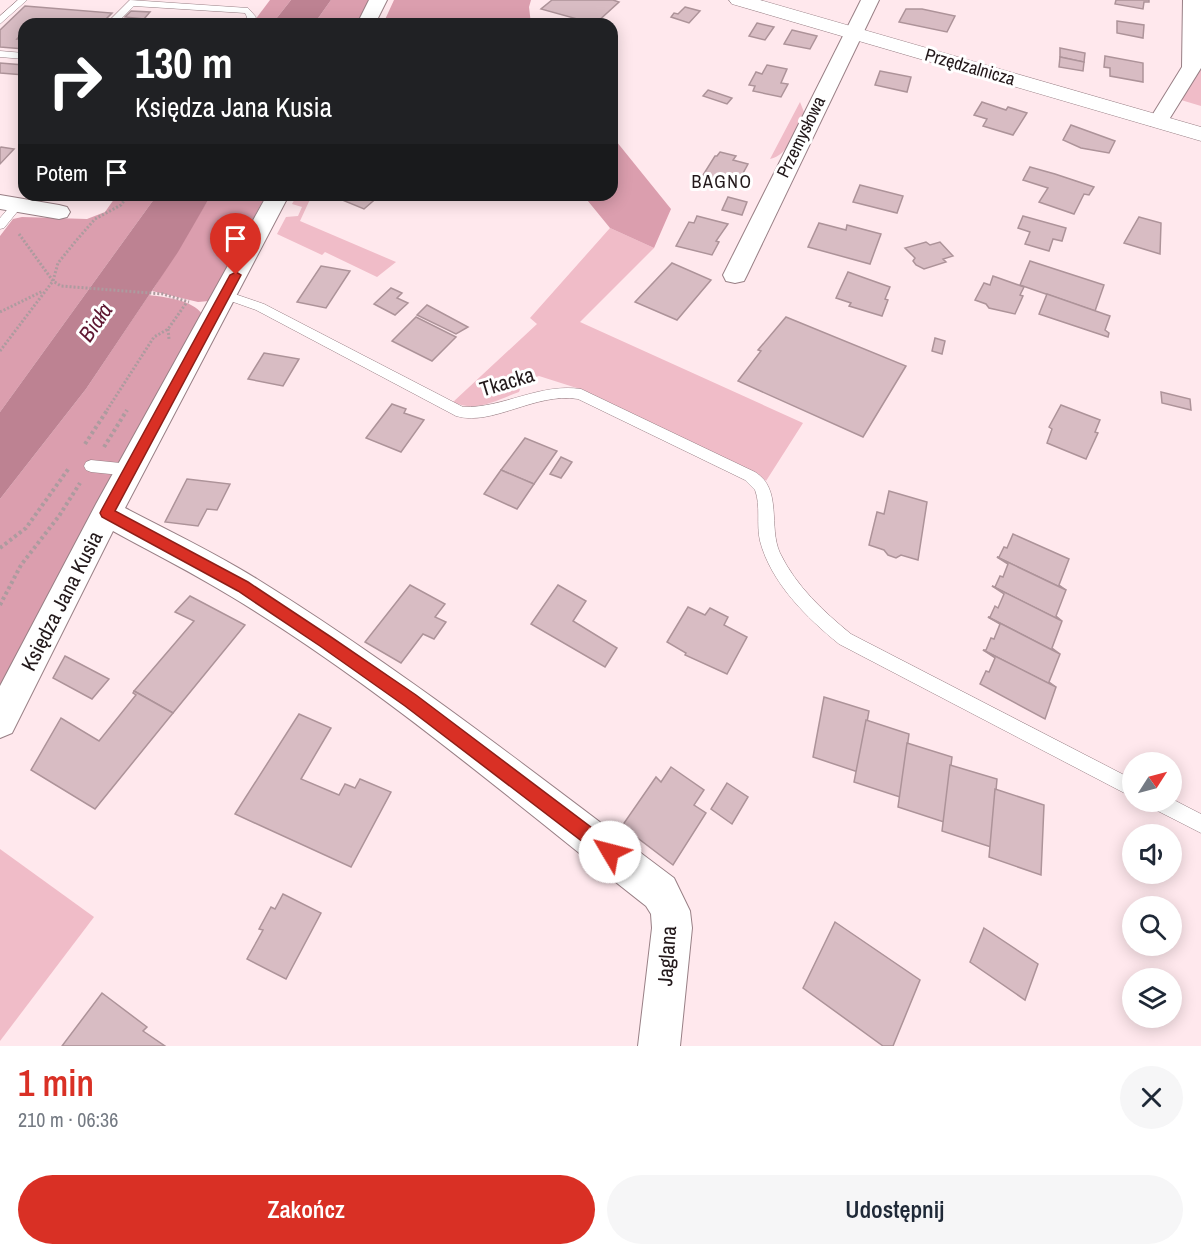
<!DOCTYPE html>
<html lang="pl">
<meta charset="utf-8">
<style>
:root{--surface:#fff;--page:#f6f6f7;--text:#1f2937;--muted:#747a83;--accent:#d93025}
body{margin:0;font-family:"Archivo Narrow",sans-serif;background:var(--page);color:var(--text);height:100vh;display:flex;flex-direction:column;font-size:22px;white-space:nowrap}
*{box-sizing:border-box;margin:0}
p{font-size:20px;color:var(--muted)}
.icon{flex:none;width:33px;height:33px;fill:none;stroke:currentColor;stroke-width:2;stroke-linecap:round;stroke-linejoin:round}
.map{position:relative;height:1046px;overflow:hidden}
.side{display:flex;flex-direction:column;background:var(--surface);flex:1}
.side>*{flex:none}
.banner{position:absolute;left:18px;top:18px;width:600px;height:183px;border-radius:18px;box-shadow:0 3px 15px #0003;background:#202124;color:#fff;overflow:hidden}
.needle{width:39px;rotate:54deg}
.tools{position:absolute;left:1122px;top:752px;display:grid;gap:12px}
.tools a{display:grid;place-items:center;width:60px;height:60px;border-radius:50%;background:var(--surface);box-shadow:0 3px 15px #0003;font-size:30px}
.pin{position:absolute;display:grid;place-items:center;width:51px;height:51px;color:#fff;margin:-62px -26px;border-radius:50% 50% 50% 0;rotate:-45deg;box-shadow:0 0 6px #0007}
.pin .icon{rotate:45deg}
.me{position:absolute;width:66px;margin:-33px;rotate:307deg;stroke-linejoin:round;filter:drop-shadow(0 0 4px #0008)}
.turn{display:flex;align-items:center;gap:21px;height:126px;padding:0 18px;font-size:27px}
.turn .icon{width:78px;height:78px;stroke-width:2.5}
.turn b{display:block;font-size:42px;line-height:51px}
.then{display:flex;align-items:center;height:57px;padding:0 18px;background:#0003;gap:12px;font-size:22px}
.round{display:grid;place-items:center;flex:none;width:63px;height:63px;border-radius:32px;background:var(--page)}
.headline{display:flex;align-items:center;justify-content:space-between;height:102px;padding:0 18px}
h1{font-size:36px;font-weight:600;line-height:45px;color:var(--accent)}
.button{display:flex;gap:12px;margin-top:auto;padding:12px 18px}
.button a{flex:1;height:69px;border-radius:36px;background:var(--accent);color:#fff;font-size:24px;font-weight:600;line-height:69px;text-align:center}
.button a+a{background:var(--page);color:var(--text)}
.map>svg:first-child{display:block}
.green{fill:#f0bcc8}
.forest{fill:#db9eae}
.water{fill:#bd8292}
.building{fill:#d8bcc3;stroke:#ad9399;stroke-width:1.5}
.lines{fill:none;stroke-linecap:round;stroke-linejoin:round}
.service-casing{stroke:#987f85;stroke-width:1}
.minor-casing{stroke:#987f85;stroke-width:2}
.tertiary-casing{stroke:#987f85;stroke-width:1}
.path-far1{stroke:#ad9b9f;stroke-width:3;stroke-dasharray:2 2;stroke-linecap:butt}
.path{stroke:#ad9b9f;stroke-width:4;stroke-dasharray:3 3;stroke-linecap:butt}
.service{fill:#fff;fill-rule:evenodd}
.minor{fill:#fff;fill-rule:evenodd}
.tertiary{fill:#fff;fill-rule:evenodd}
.route{fill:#d93025;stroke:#8d1f18;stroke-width:1.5}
.labels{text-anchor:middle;stroke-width:6;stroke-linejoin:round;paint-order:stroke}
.far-street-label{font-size:18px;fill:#22181a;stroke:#fff}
.far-neighbourhood-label{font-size:18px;letter-spacing:1.5px;fill:#22181a;stroke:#fff}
.street-label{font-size:21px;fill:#22181a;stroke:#fff}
.water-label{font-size:22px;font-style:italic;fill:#5e1731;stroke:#fff}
</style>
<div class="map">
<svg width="1201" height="1046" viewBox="0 0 1201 1046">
<rect width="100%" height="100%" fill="#ffe8ed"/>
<g class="green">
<path d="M1201 0V106L1181 100 1199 70Z"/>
<path d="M800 102 804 112C796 128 790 155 770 159Z"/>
<path d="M297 195H312L300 221 396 262 377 277 325 252 322 255 277 234 286 217 298 216 302 207 292 204Z"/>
<path d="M610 228 654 248 580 322 803 423 766 481 758 474 583 390 539 376 523 381 519 392C497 400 476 413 453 402L537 324 530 318Z"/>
<path d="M0 849 94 917 0 1041Z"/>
</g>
<g class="forest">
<path d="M270 0H291L272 24H252Z"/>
<path d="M331 0H370L357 24H314Z"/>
<path d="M394 0H531L529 7 531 24H383Z"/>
<path d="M612 136 671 209 654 248 610 228 583 195H612Z"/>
<path d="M117 195H157L0 412V236L13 219 22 217 87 219 105 212Z"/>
<path d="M211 195H266L209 301 198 302 152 291Z"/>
<path d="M149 295C164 297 193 300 202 314L0 689V499L86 389Z"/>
</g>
<g class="water">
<path d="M291 0H331L314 24H272Z"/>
<path d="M157 195H211L178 252 86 389 0 499V412Z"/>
</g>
<g class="building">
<path d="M552 0H613L619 2 595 24 541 9Z"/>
<path d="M1116 0H1149V2H1144L1143 9 1115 4Z"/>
<path d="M25 6 112 13 101 24 36 20 32 24H24V31L17 39H24V49L0 47V30Z"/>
<path d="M685 7 700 11 689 23 671 17 674 13 678 14Z"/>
<path d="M906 9H922L955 16 947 32 899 22Z"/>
<path d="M131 11 150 12 144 19 125 17Z"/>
<path d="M1117 21 1144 25 1143 38 1117 33Z"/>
<path d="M757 23 774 27 765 40 749 36Z"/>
<path d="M792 30 817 36 810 49 784 44Z"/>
<path d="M1060 48 1085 53 1084 62 1060 57Z"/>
<path d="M1105 56 1143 63V82L1110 76V68L1104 67Z"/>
<path d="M1060 57 1084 62 1083 71 1059 67Z"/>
<path d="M0 63 24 65V75L0 73Z"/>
<path d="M767 65 787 69 781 83 788 84 781 97 753 91 755 86 749 85 756 72 762 74Z"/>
<path d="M880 71 911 77 907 92 875 85Z"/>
<path d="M708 90 732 98 727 104 703 96Z"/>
<path d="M982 102 1006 110 1008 107 1027 113 1013 135 983 126 987 119 974 115Z"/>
<path d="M1071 125 1115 141 1109 153 1081 148 1063 140Z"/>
<path d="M1 147 14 149 0 164V148Z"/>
<path d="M720 152 736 156 733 160 748 164 737 184 703 175 715 156H717Z"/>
<path d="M1030 167 1055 174 1094 187 1089 195 1084 194 1074 214 1039 202 1048 188 1023 180Z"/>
<path d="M860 185 903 196 897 213 853 202Z"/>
<path d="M337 195H380L364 209 335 197Z"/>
<path d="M728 197 747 202 742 215 722 210Z"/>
<path d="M697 216 728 224 716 241 719 242 712 255 676 246 689 222 694 223Z"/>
<path d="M1023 216 1066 228 1062 241 1053 239 1049 251 1025 244 1030 232 1018 228Z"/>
<path d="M1139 217 1161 223 1160 254 1124 243Z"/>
<path d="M819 223 846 230 847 225 881 234 870 264 808 247Z"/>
<path d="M926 242 930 245 940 242 953 256 943 259 946 262 924 269 916 265 913 261 915 258 905 248Z"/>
<path d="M1030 261 1104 285 1095 311 1020 285Z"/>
<path d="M672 263 711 280 677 320 635 302Z"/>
<path d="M321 266 350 271 326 308 297 302Z"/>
<path d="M848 272 890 287 885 299 888 300 882 316 849 306 851 303 836 298Z"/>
<path d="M993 276 1024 287 1020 295 1023 296 1015 314 989 308 986 304 975 300 984 283 990 285Z"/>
<path d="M391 288 402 293 397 298 408 303 395 315 374 304Z"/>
<path d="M1047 294 1110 316 1105 330 1109 333 1108 337 1039 314Z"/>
<path d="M427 305 468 327 456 334 417 315Z"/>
<path d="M416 317 456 337 432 361 392 341Z"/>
<path d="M786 317 906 366 863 437 738 381 761 351 758 350Z"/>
<path d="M935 338 945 341 942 354 932 351Z"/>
<path d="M264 353 299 359 283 386 248 379Z"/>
<path d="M1161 392 1190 399 1191 410 1162 403Z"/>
<path d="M392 404 406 409 404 413 424 420 401 452 366 438Z"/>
<path d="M1061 405 1100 420 1095 432 1098 433 1086 459 1047 443 1052 429 1049 427Z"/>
<path d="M525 438 557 451 534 484 501 470Z"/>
<path d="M561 457 572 462 561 478 550 474Z"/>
<path d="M501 470 534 484 517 509 484 494Z"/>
<path d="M187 479 230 484 217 510 207 509 198 526 165 522Z"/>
<path d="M889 491 927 502 918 560 901 555 896 558 888 555 884 550 869 545 877 512 884 514Z"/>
<path d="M1013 534 1069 559 1059 585 1066 590 997 557H999L1004 547 1007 548Z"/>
<path d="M997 557 1066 590 1056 616 1062 621 992 586 995 587 1000 576 1003 577 1008 564Z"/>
<path d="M410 585 445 604 435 617 446 622 434 639 423 634 401 663 365 642Z"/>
<path d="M558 585 586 601 573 621 617 648 605 667 531 624Z"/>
<path d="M992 586 1062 621 1052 648 1060 654 988 617H990L995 606 998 608 1004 594Z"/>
<path d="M190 596 245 625 173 713 134 691 194 621 175 612Z"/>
<path d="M688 607 705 615 710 608 728 617 724 625 747 637 727 674 685 655 686 653 667 642Z"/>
<path d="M988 617 1060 654 1049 682 1056 687 983 650H986L991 638 994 639 1000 624Z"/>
<path d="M983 650 1056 687 1045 719 980 684 986 671 989 672 995 658Z"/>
<path d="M65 656 109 679 92 699 53 678Z"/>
<path d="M134 691 173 713 95 809 31 770 61 718 99 741 136 695 133 693Z"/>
<path d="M824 697 869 711 858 772 813 757Z"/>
<path d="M299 714 331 728 301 779 339 795 345 784 355 788 360 779 391 792 351 867 235 814Z"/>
<path d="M866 720 909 734 900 797 854 782Z"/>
<path d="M907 743 952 757 944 822 898 807Z"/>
<path d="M950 765 997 779 991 847 942 831Z"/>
<path d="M671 767 704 790 694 805 706 813 673 865 622 826 656 777 661 782Z"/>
<path d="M727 783 748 797 732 824 711 809Z"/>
<path d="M995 789 1044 805 1041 875 989 857Z"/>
<path d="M283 894 321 913 286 979 247 959 263 930 259 929 271 907 275 909Z"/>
<path d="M835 922 920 980 893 1046H883L803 988Z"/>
<path d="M984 928 1038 964 1025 1000 970 962Z"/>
<path d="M102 993 147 1027 143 1031 165 1046H62Z"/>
</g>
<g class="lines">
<g class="service-casing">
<g id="service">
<path d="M18 0H27L0 24V16Z"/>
<path d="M130 0 248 8 256 17 252 24H242L247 17 245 13 134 6 116 24H106Z"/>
<path d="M0 51 24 53V59L0 57Z"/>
<path d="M16 202 22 206 4 228 0 229V218L12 204Z"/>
<path d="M226 291 264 304 463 407C504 408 539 383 581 389L755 472C783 489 768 527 780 553 796 586 823 611 851 634L1132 779V797L839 644C807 618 771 583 760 541 756 524 761 506 755 490L745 480 578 399C535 392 492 427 456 416L256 310 222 298V292Z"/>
<path d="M91 460 130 464 135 466 137 470 135 474 130 476 91 472 86 470 84 466 86 462Z"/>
<path d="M1172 799 1201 814V833L1150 807 1147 801H1172Z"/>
</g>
</g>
<g class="minor-casing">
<g id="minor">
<path d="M369 0H387L375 24H357Z"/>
<path d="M861 0H879L747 275 744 281 735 283 726 281 723 275Z"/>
<path d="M1183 0H1201V68L1165 126H1151L1148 122 1182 67Z"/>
<path d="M0 195 59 205 67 207 70 212 67 217 59 219 0 209Z"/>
<path d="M267 195H289L125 508C169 531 215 553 257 579 402 669 537 775 674 878L690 911 692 928 680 1046H638L652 928 651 914 646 906C511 800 379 686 232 597 193 573 153 553 113 531L12 733 0 738V686L96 504Z"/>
</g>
</g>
<g class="tertiary-casing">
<path id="tertiary" d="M729 0H760L1201 127V141L732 4Z"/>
</g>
<g class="path-far1">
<path d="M19 234 53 281 61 286 163 294 189 302"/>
<path d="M0 312 43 291"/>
<path d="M168 329 169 339"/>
<path d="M0 351 53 281 58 263 75 242 95 219 121 205 128 195"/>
<path d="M107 410 154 337 168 329 187 302"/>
</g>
<g class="path">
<path d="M85 444 108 409"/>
<path d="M104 447 127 410"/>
<path d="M0 548 26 528 69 468"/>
<path d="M0 605 21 565 59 516 80 483"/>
</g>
<use href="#service" class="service"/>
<use href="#minor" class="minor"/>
<use href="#tertiary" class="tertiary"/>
</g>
<path class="route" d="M236 272 241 275 115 511 248 582 331 637 416 695 616 846 619 852 616 858 610 861 604 858 405 706 320 646 238 591 102 517 100 513 102 509 230 275Z"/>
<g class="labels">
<g class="far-street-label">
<text transform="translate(970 67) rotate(16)" y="6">Przędzalnicza</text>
<text transform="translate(801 137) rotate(-64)" y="6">Przemysłowa</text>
</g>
<g class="far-neighbourhood-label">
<text x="722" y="188">BAGNO</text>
</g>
<g class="street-label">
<text transform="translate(507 382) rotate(-17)" y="7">Tkacka</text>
<text transform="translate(62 601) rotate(-63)" y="7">Księdza Jana Kusia</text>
<text transform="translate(667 956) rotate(-86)" y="7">Jaglana</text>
</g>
<g class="water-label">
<text transform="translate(95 322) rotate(-55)" y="8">Biała</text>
</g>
</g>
</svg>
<div class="tools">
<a><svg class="needle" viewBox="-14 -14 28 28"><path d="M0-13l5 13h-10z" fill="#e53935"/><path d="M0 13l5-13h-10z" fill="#747a83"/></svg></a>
<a><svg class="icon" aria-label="sound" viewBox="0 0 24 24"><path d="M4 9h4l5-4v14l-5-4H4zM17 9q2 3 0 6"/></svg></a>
<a><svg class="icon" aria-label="search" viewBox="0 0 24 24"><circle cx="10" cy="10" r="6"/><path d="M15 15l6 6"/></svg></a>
<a><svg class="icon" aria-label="layers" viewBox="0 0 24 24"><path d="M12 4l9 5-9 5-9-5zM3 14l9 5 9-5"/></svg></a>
</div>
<div class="pin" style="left:236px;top:275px;background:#d93025"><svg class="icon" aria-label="arrive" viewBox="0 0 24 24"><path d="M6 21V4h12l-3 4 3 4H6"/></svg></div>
<svg class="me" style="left:610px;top:852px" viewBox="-20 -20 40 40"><circle r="19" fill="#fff"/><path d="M0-13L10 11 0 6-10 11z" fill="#d93025"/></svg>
<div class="banner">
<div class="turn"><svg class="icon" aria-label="right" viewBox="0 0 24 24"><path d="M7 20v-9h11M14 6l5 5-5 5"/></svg><div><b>130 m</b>Księdza Jana Kusia</div></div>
<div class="then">Potem<svg class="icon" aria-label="arrive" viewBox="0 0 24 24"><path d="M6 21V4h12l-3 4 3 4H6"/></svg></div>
</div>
</div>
<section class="side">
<div class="headline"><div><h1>1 min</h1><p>210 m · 06:36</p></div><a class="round"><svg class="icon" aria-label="close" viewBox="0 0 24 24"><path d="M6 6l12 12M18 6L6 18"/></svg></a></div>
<div class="button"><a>Zakończ</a><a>Udostępnij</a></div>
</section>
